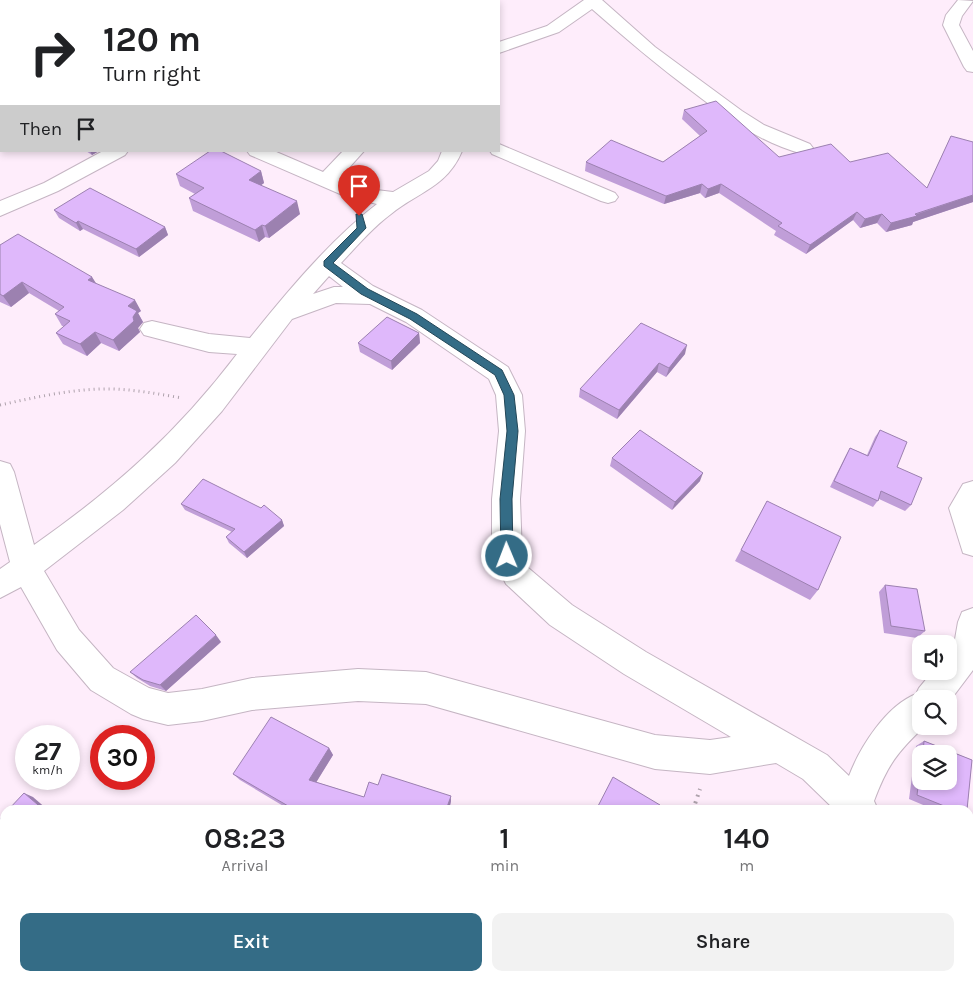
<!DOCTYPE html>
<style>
:root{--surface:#fff;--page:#f2f2f2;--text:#202124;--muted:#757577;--accent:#346c86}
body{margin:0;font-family:Karla,sans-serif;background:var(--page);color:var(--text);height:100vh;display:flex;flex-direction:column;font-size:19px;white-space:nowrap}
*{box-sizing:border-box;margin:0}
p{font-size:16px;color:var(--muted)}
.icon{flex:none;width:28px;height:28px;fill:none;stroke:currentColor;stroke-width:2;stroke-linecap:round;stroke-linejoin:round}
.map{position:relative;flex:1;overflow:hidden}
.sheet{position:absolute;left:0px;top:805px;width:974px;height:176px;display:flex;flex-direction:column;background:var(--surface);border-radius:15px 15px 0 0;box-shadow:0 2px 8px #0003}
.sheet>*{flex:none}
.guide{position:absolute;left:0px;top:0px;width:500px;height:152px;box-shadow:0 2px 8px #0003;background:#fff;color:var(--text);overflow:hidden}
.buttons{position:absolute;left:912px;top:635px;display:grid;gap:10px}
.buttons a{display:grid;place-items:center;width:45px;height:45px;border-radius:10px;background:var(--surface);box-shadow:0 2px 8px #0003;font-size:25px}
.speed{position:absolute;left:15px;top:725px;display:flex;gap:10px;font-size:25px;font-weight:700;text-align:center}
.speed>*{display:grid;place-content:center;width:65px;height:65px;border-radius:50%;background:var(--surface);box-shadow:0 2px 8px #0003;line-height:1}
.speed small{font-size:12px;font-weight:400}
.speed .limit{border:8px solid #d22;background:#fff;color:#111}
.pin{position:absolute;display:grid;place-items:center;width:42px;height:42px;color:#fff;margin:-51px -21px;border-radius:50% 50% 50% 0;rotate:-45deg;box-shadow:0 0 5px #0007}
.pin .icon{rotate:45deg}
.me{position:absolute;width:55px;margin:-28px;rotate:359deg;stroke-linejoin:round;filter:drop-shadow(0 0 4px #0008)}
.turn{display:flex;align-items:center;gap:18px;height:105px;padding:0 20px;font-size:22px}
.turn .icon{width:65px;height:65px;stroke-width:2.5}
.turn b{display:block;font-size:35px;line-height:42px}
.then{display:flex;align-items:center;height:48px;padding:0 20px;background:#0003;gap:10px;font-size:19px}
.eta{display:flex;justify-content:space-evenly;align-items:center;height:85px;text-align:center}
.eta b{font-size:30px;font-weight:600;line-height:35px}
.button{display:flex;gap:10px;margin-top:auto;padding:10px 20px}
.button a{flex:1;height:58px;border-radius:10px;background:var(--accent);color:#fff;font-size:20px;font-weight:600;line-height:58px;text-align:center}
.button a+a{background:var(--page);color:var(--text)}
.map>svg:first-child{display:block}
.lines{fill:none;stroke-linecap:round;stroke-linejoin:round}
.minor-casing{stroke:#c5b5c3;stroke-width:2}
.path-far1{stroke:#aea2ac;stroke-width:3;stroke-dasharray:1 4;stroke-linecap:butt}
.path{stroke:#aea2ac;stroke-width:4;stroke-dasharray:2 5;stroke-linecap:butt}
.minor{fill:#fff;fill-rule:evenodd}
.wall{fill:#c09ed8;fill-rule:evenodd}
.shaded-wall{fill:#9c81b0}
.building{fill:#dfb8fb;stroke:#9c81b0}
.route{fill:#346c86;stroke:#224657}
</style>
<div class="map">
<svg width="973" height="981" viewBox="0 0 973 981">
<rect width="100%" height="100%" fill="#feedfb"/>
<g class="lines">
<g class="minor-casing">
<g id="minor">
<path d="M584 0H602L655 47 742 111 764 125 810 144 813 148 810 152 803 154C761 143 727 118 693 92 658 66 625 38 592 9L559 32 499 53V42L547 26Z"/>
<path d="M958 0 973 1 962 16 959 25 973 51V72L967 71 964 67 943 25 946 15Z"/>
<path d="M499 144 615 193 618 197 615 201 608 203 601 201 492 154 490 151H499Z"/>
<path d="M103 151H128L125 155 58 191 0 216V201L44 183Z"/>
<path d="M247 151H274L323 172 343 151H364L339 179 360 188 393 192 429 171 438 161 442 151H462C447 187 418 192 391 214 372 228 357 246 341 263L373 286 422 310 508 367 522 395 525 431 520 499 522 556 526 566 572 605 646 652 827 755 849 776C860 747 886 706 916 694L919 688 933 671H949V652L954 645 958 622 962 612 973 608V670L949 702V699H921V726H925C897 752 887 766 874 801L878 810H835L803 779 776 763 710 774 655 769 426 704 358 701 252 710 202 721 168 725 143 719 131 714 91 690 57 650 21 587 0 598V569L10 562 0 524V461L10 464 14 472 34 545C114 489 178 432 237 354L209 352 144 335 140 329 144 323 152 321 209 334 250 338C287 292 330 240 377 204L347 197 250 155ZM329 276 343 287H334L313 294ZM336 303 370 304 406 322 489 379 496 395 499 431 492 499V556L506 584 550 625 624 674 731 737 710 740 655 735 426 672 358 669 252 678 202 689 168 693 149 688 113 668 79 630 44 571 123 510 175 463 222 411 292 319Z"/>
<path d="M973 481V556L963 553 949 508 963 484Z"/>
<path d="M969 874 973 876V915L969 913Z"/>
<path d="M866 976H906L904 981H864Z"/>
</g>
</g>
<path class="path-far1" d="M0 405C37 397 75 388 114 389 137 390 159 394 182 398"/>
<g class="path">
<path d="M693 810 700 789"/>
<path d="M0 924 5 937"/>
<path d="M21 976 24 981"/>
<path d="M507 981 513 976"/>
</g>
<use href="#minor" class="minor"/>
</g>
<g class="wall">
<path d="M684 110 779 157 850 162 927 188 951 136 973 202 913 222 912 225 886 232 877 223 860 228 853 220 806 254 774 235 776 231 719 193 705 198 700 193 664 204 585 171 586 162H663L700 136 682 119Z"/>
<path d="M86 151H99L92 155Z"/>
<path d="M261 171 264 183 261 185 300 214 269 238 265 237 259 242 193 211 189 198 195 194 180 186 176 174Z"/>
<path d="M54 210 165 227 168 235 139 257 83 229 80 231 59 218Z"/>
<path d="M0 245 92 277 96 284 141 311 138 313 143 322 138 328 140 332 119 351 101 343 87 356 63 344 56 333 64 326H62L55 314 59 311 29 293 11 307 0 302Z"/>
<path d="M419 333 420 343 392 370 360 352 358 343Z"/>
<path d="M685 354 666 377 657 372 617 419 579 397 580 389Z"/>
<path d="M880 430 897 467 911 505 905 511 879 499 873 507 830 487 846 455 850 448 867 455 875 437Z"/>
<path d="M612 458 700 481 672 510 610 466Z"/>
<path d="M767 501 818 590 810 600 735 561Z"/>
<path d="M181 504 282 520 284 526 247 558 229 543 226 537 232 532 185 510Z"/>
<path d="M885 585 925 631 917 638 884 633 879 592Z"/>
<path d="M221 642 166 691 150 686 137 678 130 672Z"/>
<path d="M924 741 972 760 967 810H935L909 799 916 746ZM921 754H949V781H921Z"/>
<path d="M329 748 333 755 316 782 364 797 378 785 451 796V801L449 810H290L240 780 233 774Z"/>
<path d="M925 976H951L952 981H924Z"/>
</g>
<g class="shaded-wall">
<path d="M90 151H99L92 155Z"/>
<path d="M261 171 264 183 252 192 249 180Z"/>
<path d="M702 184 700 193 664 204 666 196Z"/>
<path d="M721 184 719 193 705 198 708 189Z"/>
<path d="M973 195V202L913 222 912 225 886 232 891 223Z"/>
<path d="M297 201 300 214 269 238 265 226Z"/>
<path d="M857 212 853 220 806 254 810 245Z"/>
<path d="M882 214 877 223 860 228 865 219Z"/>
<path d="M78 221 83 229 80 231 76 223Z"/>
<path d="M262 225 265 237 259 242 255 230Z"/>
<path d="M165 227 168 235 139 257 136 249Z"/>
<path d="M92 277 99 288 88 280Z"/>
<path d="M22 282 29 293 11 307 3 296Z"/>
<path d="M135 300 141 311 138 313 143 322 138 328 140 332 119 351 113 340 128 306Z"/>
<path d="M95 332 101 343 87 356 80 344Z"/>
<path d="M419 333 420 343 392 370 391 361Z"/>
<path d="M687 345 685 354 666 377 669 368Z"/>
<path d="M659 363 657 372 617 419 619 410Z"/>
<path d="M703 473 700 481 672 510 675 502Z"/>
<path d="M282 520 284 526 247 558 244 552Z"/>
<path d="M216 635 221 642 166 691 160 685Z"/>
<path d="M329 748 333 755 314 786 309 780Z"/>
<path d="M24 793 33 797 48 810H44Z"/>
<path d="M451 796V801L449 810H446Z"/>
<path d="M3 871 5 872V883L0 889V874Z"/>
<rect x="89" y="976" width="8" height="5"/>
<path d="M170 976H177L175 981H168Z"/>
</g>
<g class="building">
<path d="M716 101 779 157 831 144 850 162 888 153 927 188 951 136 973 142V195L915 214 917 216 891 223 882 214 865 219 857 212 810 245 778 226 782 223 721 184 708 189 702 184 666 196 586 162 611 140 663 162 707 131 684 110Z"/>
<path d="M210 151H221L261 171 249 180 297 201 265 226 262 225 255 230 189 198 204 188 176 174Z"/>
<path d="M90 188 165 227 136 249 78 221 76 223 54 210Z"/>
<path d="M18 234 92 277 88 280 135 300 128 306 137 311 133 317 134 321 113 340 95 332 80 344 56 333 70 321 55 314 64 307 22 282 3 296 0 294V245Z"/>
<path d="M387 317 419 333 391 361 358 343Z"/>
<path d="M641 323 687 345 669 368 659 363 619 410 580 389Z"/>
<path d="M640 430 703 473 675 502 612 458Z"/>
<path d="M880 430 907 442 897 467 922 478 911 505 881 491 878 501 834 481 850 448 868 456Z"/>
<path d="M203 479 261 508 264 505 282 520 244 552 226 537 235 529 181 504Z"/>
<path d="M767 501 841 537 818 590 741 550Z"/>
<path d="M885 585 917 589 925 631 891 626Z"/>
<path d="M196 615 216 635 160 685 143 680 130 672Z"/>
<path d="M271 717 329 748 309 780 364 797 369 782 378 785 382 774 451 796 446 810H295L233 774Z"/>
<path d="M924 741 972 760 967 810H954L917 795 921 764V781H949V754H923Z"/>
<path d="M613 777 660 805 658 810H596Z"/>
<path d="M24 793 44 810H8Z"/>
<path d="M5 813V874L3 871 0 874V819Z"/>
<path d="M64 976H89V981H63Z"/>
<path d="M104 976H170L168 981H120Z"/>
<path d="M538 976H548L552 981H534Z"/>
<path d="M930 976H951L953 978 952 981H929Z"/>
</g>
<path class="route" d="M356 214H362L366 228 333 263 368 289 417 314 502 370 514 395 518 431 512 499 513 556 511 560 507 562 502 560 501 556 500 499 507 431 504 395 495 375 410 319 361 294 324 266V261L357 228Z"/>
</svg>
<div class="buttons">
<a><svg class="icon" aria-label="sound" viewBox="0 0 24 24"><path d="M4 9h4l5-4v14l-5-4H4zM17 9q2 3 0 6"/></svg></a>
<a><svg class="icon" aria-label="search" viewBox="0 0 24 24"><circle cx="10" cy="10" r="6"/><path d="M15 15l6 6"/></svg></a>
<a><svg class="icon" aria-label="layers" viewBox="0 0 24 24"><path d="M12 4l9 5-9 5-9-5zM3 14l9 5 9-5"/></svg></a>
</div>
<div class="speed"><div>27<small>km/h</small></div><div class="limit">30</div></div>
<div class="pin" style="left:359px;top:216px;background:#d93025"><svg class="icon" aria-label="arrive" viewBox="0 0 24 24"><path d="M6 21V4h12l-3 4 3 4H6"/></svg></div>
<svg class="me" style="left:507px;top:556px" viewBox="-20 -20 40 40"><circle r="17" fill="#346c86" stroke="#fff" stroke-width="3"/><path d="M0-11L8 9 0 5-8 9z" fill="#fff"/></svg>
<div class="guide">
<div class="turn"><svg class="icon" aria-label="right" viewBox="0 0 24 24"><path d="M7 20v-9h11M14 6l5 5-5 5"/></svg><div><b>120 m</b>Turn right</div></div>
<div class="then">Then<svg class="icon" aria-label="arrive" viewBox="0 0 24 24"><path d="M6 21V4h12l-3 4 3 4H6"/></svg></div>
</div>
<section class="sheet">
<div class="eta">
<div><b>08:23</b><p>Arrival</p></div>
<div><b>1</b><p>min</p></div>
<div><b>140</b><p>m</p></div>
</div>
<div class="button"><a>Exit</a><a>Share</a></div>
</section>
</div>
